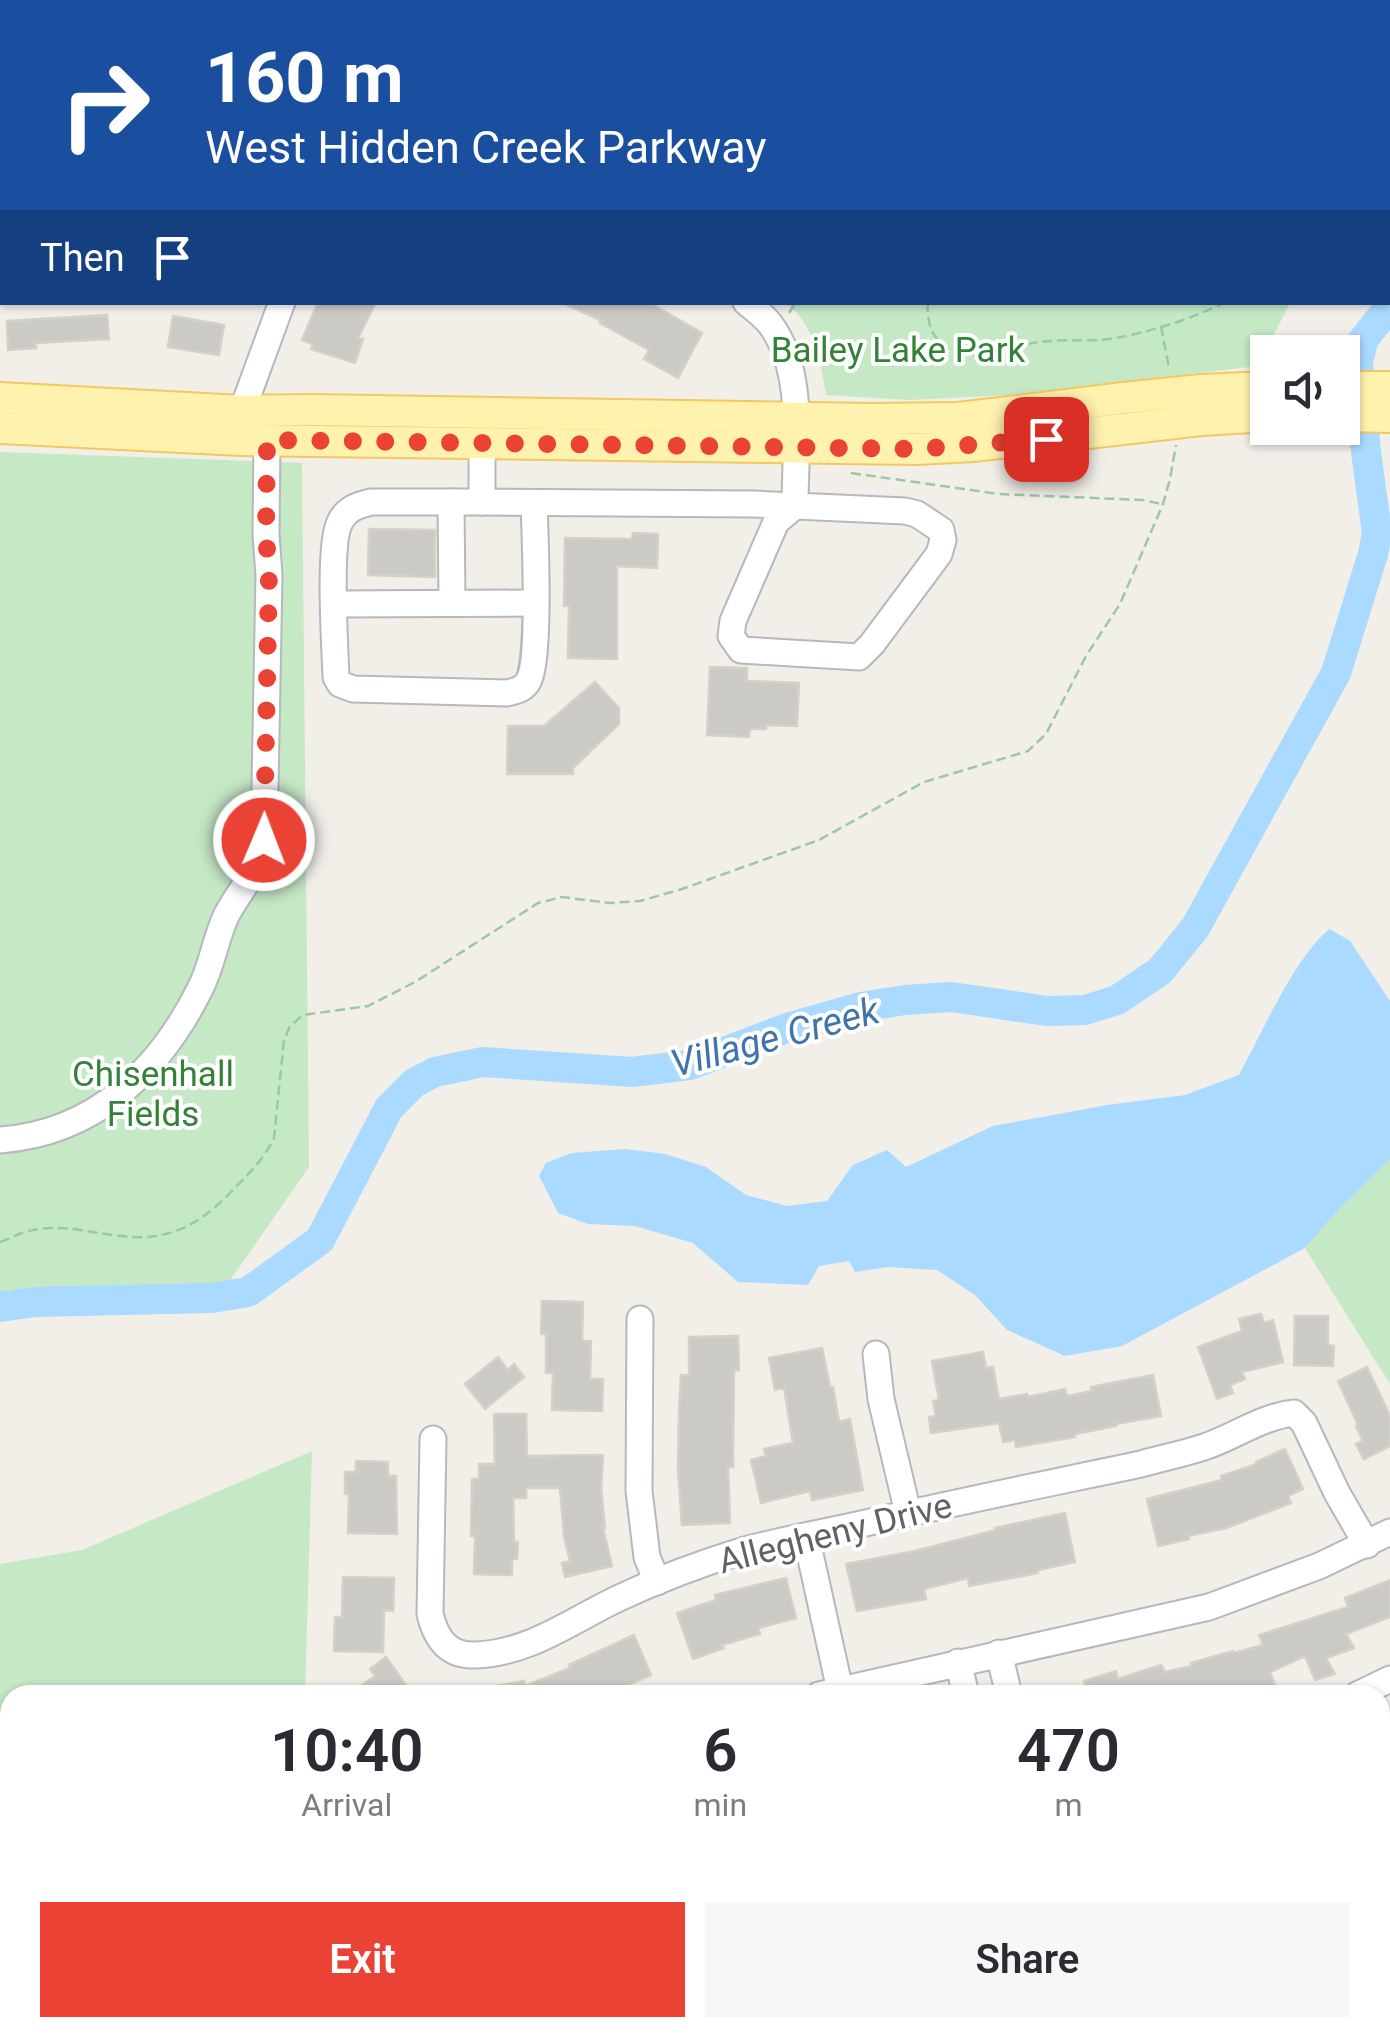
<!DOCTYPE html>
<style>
:root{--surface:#fff;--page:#f7f7f7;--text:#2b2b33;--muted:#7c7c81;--accent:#ea4335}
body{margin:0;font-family:Roboto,sans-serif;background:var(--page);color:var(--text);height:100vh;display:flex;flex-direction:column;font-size:38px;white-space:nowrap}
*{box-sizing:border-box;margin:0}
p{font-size:32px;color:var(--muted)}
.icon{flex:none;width:55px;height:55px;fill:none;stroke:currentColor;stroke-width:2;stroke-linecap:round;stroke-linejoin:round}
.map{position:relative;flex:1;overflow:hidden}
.drawer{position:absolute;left:0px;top:1685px;width:1390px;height:352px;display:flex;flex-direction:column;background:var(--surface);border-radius:30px 30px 0 0;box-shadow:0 2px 8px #0004}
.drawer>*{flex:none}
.banner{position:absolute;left:0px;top:0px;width:1390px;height:305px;box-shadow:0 2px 8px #0004;background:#1a4fa0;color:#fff;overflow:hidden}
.buttons{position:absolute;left:1250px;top:335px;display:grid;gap:20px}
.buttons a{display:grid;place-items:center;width:110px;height:110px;border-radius:0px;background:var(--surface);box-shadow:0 2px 8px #0004;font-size:50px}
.pin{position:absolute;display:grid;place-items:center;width:85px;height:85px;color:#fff;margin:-42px;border-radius:20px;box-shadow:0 5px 15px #0006}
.me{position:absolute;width:110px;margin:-55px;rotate:1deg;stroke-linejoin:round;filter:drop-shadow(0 0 8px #0008)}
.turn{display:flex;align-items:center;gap:35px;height:210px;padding:0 40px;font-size:45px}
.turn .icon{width:130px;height:130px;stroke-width:2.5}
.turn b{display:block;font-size:70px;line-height:85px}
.then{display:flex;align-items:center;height:95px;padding:0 40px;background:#0003;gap:20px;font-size:38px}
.eta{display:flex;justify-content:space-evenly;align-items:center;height:170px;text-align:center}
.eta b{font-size:60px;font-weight:600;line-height:70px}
.button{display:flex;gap:20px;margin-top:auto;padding:20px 40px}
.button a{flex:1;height:115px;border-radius:0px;background:var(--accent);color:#fff;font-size:40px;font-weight:600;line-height:115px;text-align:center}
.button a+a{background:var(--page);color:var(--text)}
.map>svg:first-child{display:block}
.education{fill:#e1ded6}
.green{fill:#c5e8c5}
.water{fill:#aadaff}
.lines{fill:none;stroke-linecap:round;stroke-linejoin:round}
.river{stroke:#aadaff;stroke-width:30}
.building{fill:#cccac5;stroke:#d6d1c6;stroke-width:2.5}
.minor-casing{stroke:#b5b8bc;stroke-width:29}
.major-casing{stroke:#f2c960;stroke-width:34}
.path{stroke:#9cc7a9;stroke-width:2.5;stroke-dasharray:10 5;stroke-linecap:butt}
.minor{stroke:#fff;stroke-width:25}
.major{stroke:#fff2af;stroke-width:30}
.major-bridge-casing{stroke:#f2c960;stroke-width:34;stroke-linecap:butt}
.major-bridge{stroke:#fff2af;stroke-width:30}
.route{stroke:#ea4335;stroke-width:18;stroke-dasharray:0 32.4}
.labels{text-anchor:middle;stroke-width:8;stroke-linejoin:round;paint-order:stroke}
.park-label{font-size:35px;fill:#348238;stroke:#fff}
.street-label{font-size:35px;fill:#5f6368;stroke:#fff}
.water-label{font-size:38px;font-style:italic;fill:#4174aa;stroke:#fff}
</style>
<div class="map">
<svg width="1390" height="2036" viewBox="0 0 1390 2036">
<rect width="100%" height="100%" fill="#f1efe8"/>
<path class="education" d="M624 0H1045L1044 2H628Z"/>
<g class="green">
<path d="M786 303H1290L1258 366 1008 395 910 400 826 395C821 363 814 323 786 303Z"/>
<path d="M0 452 302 463 309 1167 222 1292 22 1306 0 1311Z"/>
<path d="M1390 1159V1384L1305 1248 1341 1207Z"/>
<path d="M312 1451 305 1695H10V1775H0V1564L82 1550Z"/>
</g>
<path class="water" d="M1330 929 1350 941 1390 1001V1159L1341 1207 1305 1248 1122 1346 1065 1356 1007 1330 975 1295 937 1270 888 1267 855 1272 849 1261 819 1266 808 1285 738 1282 693 1243 635 1226 588 1224 558 1213 539 1176 546 1163 572 1153 625 1149 665 1154 706 1167 746 1195 787 1206 827 1201 853 1165 887 1150 906 1167 993 1126 1107 1105 1185 1095 1239 1075C1261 1035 1296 954 1330 929Z"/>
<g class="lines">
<path class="river" d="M0 1307 36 1302 212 1298 248 1292 320 1240 389 1108 414 1083 435 1072 483 1062 632 1072 690 1065 787 1028 861 1007 905 1000 951 997 1047 1011 1085 1010 1117 1000 1160 971 1195 928 1336 673 1373 554 1377 533 1366 452 1358 363 1363 340 1390 306"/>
</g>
<g class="building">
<path d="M318 302H376L358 338 363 339 355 363 311 349 313 344 302 340Z"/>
<path d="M561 302H648L702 333 678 378 644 359 649 350 600 323 602 321Z"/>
<path d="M107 315 109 339 35 343 36 348 8 350 7 321Z"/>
<path d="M173 316 224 325 219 355 168 347Z"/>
<path d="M369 529 435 530V577L368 575Z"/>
<path d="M633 533 658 534 657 568 617 566V659L568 658 569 606H564L565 538 632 539Z"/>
<path d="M710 667 747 668V681L799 683 797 726 766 725V729H750L749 737 707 735Z"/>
<path d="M595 682 619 708V724L573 768V774H507L508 726H544Z"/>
<path d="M542 1301 583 1302 582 1341H591L590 1379H603L602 1411 552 1410 553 1373H546V1334H541Z"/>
<path d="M1261 1314 1264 1323 1273 1320 1283 1362 1242 1372 1245 1379 1230 1385 1233 1393 1217 1399 1198 1347 1242 1331 1239 1319Z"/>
<path d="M1295 1316H1328V1345L1334 1346 1333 1366 1294 1365Z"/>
<path d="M738 1336 739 1370H734L733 1467H728L730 1523 682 1525 678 1470 679 1413 681 1375H689V1337Z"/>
<path d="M822 1348 830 1387H833L839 1422 850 1419 863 1490 812 1500 810 1491 761 1503 751 1460 766 1456 764 1449 793 1443 784 1388 775 1390 769 1358Z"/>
<path d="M983 1352 986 1368 993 1367 999 1399 1027 1394 1028 1397 1065 1389 1067 1396 1092 1391 1091 1387 1153 1375 1161 1416 1116 1424V1426L1075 1434V1437L1016 1447 1015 1440 1003 1442 999 1423 931 1433 929 1417 936 1416 933 1401 939 1400 932 1361Z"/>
<path d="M498 1357 508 1370 514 1364 524 1377 485 1409 465 1384Z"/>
<path d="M1367 1367 1390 1416V1446L1364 1459 1356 1444 1363 1441 1356 1426 1358 1425 1338 1381Z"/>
<path d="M494 1414H526L527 1456 603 1455 601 1487 605 1528H603L612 1566 565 1577 562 1563 570 1561 564 1536 560 1488H526V1498H513L514 1542H518L517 1559H512V1575L474 1574 475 1536H471L472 1479H479V1464H495Z"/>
<path d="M1285 1449 1303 1489 1288 1496 1291 1503 1226 1528 1188 1536 1189 1539 1158 1546 1147 1499 1222 1480 1221 1476 1257 1464 1256 1462Z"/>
<path d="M356 1461 388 1462V1476H396L397 1534 348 1533 349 1494H345V1472H356Z"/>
<path d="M1065 1513 1075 1562 1038 1570V1573L969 1586 968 1578 924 1589 926 1599 857 1611 846 1564 915 1551 996 1530 995 1528Z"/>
<path d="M343 1577 394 1578 393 1611 384 1610 383 1652 334 1651 335 1617H342Z"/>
<path d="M786 1578 796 1618 758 1628 760 1634 722 1645 724 1648 693 1659 677 1613 716 1600 715 1595Z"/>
<path d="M1390 1580V1617L1346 1634 1354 1648 1326 1658 1335 1674 1315 1680 1305 1656 1270 1672 1279 1695H1088L1084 1681 1116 1671 1118 1679 1161 1665 1165 1672 1192 1666 1191 1663 1233 1651 1234 1653 1263 1645 1259 1635 1348 1607 1345 1598Z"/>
<path d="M634 1635 651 1675 616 1690 618 1695H487L486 1688 524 1681 525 1686 570 1668 569 1665Z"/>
<path d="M386 1657 413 1695H348L375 1676 370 1669Z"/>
</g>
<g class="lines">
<g class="minor-casing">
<g id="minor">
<path d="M109 2 110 0"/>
<path d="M0 115H2"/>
<path d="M0 274H2"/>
<path d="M242 411 282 302"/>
<path d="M482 444V502L753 504 905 511 917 514 941 530 943 540 939 554 872 644 859 657 741 650 731 636 733 621 776 522 795 506C795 450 806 371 770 324 763 315 754 309 746 302"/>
<path d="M451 502 452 603"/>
<path d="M482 502H371C358 505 346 509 340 522 328 543 335 647 336 677L340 684 353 689 507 693C515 691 522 690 527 683 541 666 535 533 534 503"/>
<path d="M335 604 535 603"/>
<path d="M0 1140C95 1133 159 1071 200 989 212 966 215 940 226 916 233 902 243 890 250 876 256 865 260 852 264 840L269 575 266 535 267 441"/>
<path d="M640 1319 639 1491 647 1557 657 1582"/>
<path d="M876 1354 881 1399 908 1513"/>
<path d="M433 1439 430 1614C436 1639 448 1656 476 1655 529 1653 571 1621 617 1599 657 1580 702 1563 745 1550 782 1540 820 1533 857 1525 951 1503 1046 1484 1141 1464 1162 1458 1183 1454 1204 1447 1234 1437 1263 1416 1294 1413L1304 1423 1337 1493 1367 1545"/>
<path d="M806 1536 840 1690"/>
<path d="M999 1653 1009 1695"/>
<path d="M958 1662 966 1695"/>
<path d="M819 1695 1209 1607 1319 1566 1390 1532"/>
<path d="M1357 1695 1390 1679"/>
<path d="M1380 1921 1390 1918"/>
<path d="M683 2028 685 2036"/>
<path d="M38 2036 41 2028"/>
<path d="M192 2036 196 2028"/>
<path d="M363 2036 367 2028"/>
<path d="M895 2036 923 2028"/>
</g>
</g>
<g class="major-casing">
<g id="major">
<path d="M1342 387H1390"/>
<path d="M0 398 242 411 313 410 872 419 958 418 1124 398"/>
<path d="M1342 416 1390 417"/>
<path d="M0 428 241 440 917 449 973 446 1123 429"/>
</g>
</g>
<g class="path">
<path d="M1322 0 1323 2"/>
<path d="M1062 2V0"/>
<path d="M928 302C926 324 933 343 955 352 976 360 1017 345 1039 342 1059 339 1080 341 1100 340 1135 337 1194 319 1225 302"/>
<path d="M789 313 796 302"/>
<path d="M1161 326 1169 368"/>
<path d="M851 473 999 494 1143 500 1161 504"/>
<path d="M0 1242C9 1239 19 1233 29 1231 60 1223 90 1233 121 1236 168 1242 199 1225 231 1192 248 1174 263 1161 274 1138L284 1040 290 1026 303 1015 368 1006 415 982 538 903 562 897 609 903 640 901 682 889 819 840 924 782 1028 751 1046 734 1086 656 1120 604 1163 504 1170 479 1176 445"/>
</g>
<use href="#minor" class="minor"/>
<use href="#major" class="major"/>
<g class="major-bridge-casing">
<g id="major-bridge">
<path d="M1124 398 1201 390 1268 387"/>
<path d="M1123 429 1201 420 1268 416"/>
</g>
</g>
<use href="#major-bridge" class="major-bridge"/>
</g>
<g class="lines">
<path class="route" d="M264 840 269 575 266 535 267 440 917 449 1046 439"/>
</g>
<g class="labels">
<g class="park-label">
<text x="898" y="362">Bailey Lake Park</text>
<text x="153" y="1086">Chisenhall<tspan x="153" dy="40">Fields</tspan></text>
</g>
<g class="street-label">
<text transform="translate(835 1533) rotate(-14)" y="12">Allegheny Drive</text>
</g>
<g class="water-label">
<text transform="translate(775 1037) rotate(-15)" y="13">Village Creek</text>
</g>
</g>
</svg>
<div class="buttons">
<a><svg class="icon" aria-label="sound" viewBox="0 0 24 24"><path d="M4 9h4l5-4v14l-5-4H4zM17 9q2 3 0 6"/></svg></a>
</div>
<div class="pin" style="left:1046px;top:439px;background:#d93025"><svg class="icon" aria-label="arrive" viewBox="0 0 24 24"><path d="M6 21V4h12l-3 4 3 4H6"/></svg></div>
<svg class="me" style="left:264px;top:840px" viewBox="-20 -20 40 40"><circle r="17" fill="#ea4335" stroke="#fff" stroke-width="3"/><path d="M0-11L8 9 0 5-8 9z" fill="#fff"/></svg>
<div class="banner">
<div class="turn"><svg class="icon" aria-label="right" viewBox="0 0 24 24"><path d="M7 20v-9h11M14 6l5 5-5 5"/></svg><div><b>160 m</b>West Hidden Creek Parkway</div></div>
<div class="then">Then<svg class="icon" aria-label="arrive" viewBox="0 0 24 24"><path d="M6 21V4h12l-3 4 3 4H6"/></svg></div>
</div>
<section class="drawer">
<div class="eta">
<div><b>10:40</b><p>Arrival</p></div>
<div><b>6</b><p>min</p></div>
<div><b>470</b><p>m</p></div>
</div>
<div class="button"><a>Exit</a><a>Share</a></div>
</section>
</div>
